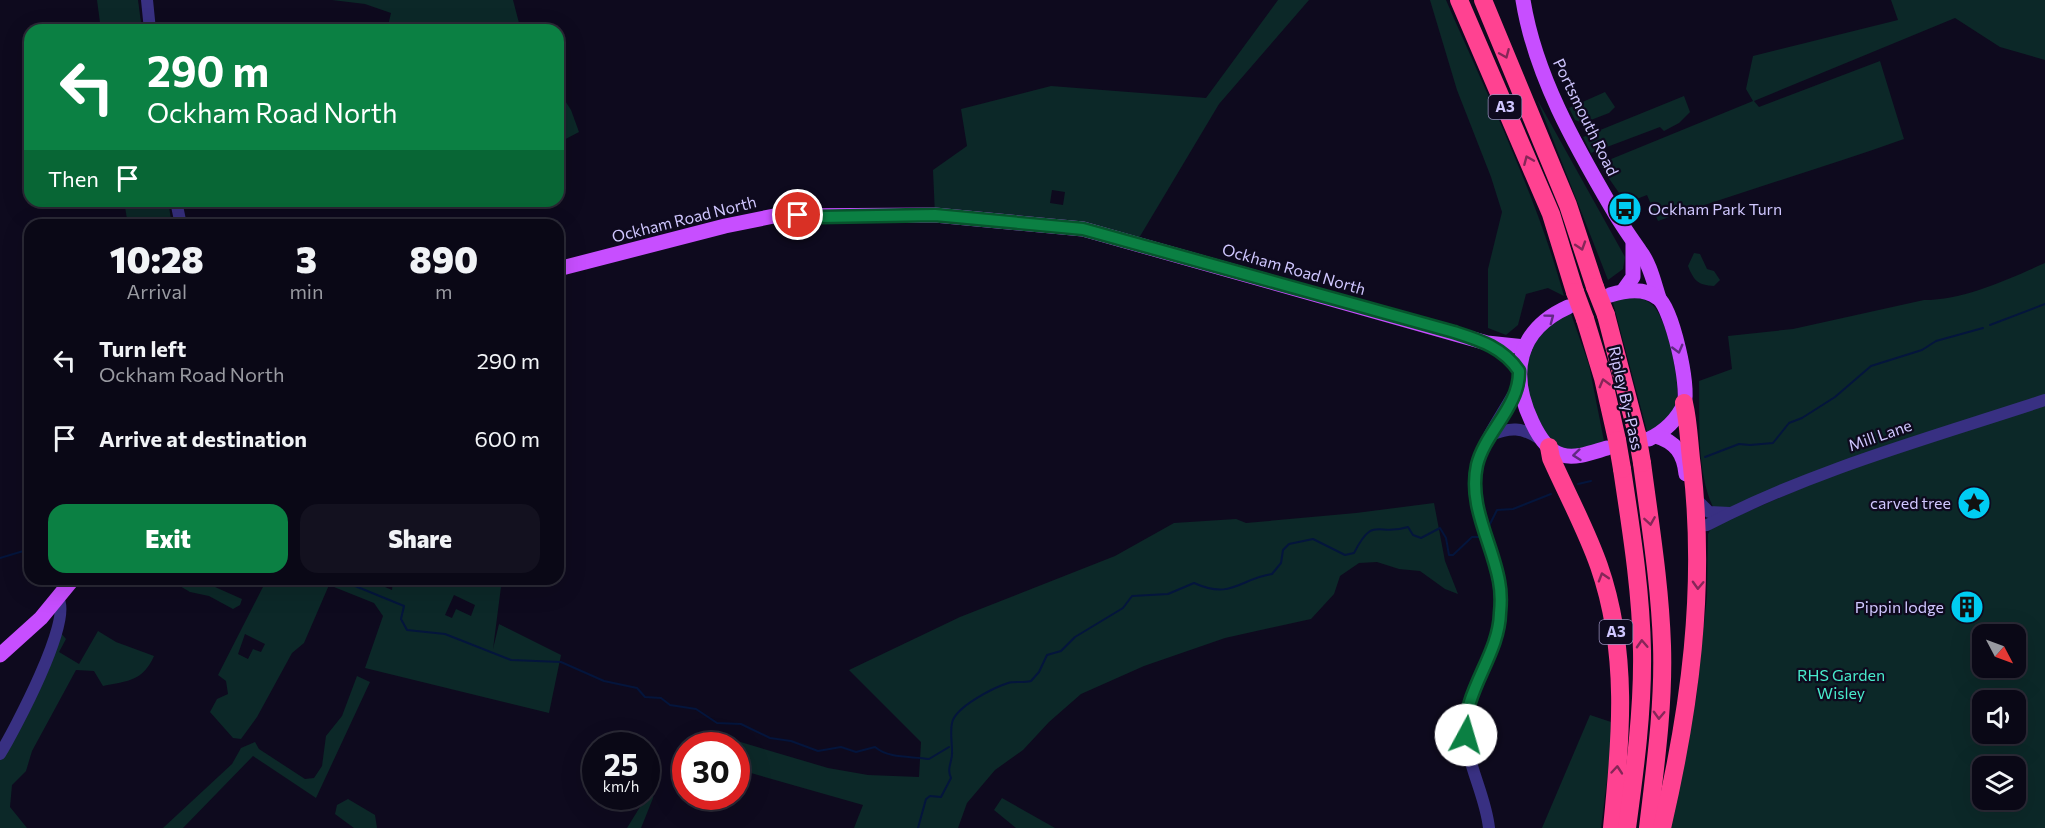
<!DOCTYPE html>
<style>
:root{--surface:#0a0816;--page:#13111f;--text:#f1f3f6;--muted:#999aa1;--line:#2a2935;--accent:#0b8043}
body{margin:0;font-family:Commissioner,sans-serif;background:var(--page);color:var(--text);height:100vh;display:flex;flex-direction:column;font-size:22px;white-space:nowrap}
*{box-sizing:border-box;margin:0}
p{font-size:20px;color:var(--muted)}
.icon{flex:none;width:33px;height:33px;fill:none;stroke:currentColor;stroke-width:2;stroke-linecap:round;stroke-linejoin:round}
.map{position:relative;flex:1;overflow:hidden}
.drawer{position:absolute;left:24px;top:219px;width:540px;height:366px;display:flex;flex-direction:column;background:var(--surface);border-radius:18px;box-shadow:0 6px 24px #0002,0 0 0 2px var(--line)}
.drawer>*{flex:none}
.hud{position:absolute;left:24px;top:24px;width:540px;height:183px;border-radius:18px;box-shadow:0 6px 24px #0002,0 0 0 2px var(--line);background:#0b8043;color:#fff;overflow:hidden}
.needle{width:39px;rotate:131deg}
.buttons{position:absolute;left:1972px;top:624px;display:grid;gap:12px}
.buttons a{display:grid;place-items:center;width:54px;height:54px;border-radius:12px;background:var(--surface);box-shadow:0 6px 24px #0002,0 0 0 2px var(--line);font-size:30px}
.speed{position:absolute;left:582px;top:732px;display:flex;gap:12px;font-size:30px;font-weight:700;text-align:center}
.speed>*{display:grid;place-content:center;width:78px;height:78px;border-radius:50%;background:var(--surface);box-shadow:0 6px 24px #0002,0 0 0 2px var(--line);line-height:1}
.speed small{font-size:15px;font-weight:400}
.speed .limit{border:9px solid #d22;background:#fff;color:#111}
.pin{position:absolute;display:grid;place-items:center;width:51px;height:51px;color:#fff;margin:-26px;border:3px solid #fff;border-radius:50%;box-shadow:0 2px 6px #0007}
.me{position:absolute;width:66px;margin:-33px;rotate:6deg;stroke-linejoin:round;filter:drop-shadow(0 0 4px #0008)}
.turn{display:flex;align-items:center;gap:21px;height:126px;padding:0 24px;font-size:27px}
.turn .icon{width:78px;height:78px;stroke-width:2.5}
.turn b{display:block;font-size:42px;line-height:51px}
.then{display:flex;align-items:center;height:57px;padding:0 24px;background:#0003;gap:12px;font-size:22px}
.eta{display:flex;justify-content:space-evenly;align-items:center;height:102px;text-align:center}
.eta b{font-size:36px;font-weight:800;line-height:42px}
.action{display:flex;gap:12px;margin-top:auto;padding:12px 24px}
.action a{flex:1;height:69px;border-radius:18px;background:var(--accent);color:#fff;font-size:24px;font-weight:800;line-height:69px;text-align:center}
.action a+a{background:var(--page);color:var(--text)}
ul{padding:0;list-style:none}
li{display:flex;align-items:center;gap:18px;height:78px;padding:0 24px}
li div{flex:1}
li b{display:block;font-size:22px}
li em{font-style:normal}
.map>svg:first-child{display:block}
.green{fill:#0c2828;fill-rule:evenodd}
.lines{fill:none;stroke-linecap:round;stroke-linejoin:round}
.stream{stroke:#04153c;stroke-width:2}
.minor{stroke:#383082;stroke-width:12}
.major{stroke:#c74eff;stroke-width:15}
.highway{stroke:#ff4291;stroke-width:18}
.highway-bridge{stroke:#ff4291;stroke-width:18}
.oneway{stroke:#862658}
.oneway2{stroke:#612983}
.route-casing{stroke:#07532c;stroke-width:15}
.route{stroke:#0b8043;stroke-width:10}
.labels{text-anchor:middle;stroke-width:4.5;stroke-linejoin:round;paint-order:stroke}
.shield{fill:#0e0a1e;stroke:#968ebc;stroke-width:1.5}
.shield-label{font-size:15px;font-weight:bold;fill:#d0c7ff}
.street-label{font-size:16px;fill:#d0c7ff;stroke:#0e0a1e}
.poi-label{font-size:16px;fill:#d0c7ff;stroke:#0e0a1e;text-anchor:end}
.park-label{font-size:16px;fill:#48eacb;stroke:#0e0a1e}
</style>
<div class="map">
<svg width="2045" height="828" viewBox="0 0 2045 828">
<rect width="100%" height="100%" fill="#0e0a1e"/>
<g class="green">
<path d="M97 0H138L142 30H101Z"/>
<path d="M332 0H513L519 23 509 29 387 30 391 13 365 4Z"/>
<path d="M1278 0H1309L1219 104 1136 243 935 215 933 170 967 146 961 109 1051 86 1206 98ZM1052 190 1065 192 1063 205 1050 203Z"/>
<path d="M1430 0H1446C1488 97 1536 194 1564 296L1548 288 1526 294 1518 325 1506 335 1488 328V269L1502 212 1491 177 1457 90Z"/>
<path d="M1891 0H2045V60L2000 47 1955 18 1754 101 1759 107 1880 61 1904 139C1822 168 1740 192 1658 221L1647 195 1626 203 1599 164 1753 101 1746 89 1753 56 1898 20Z"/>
<path d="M558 90 571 110 579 132 558 143Z"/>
<path d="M1605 92 1615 107 1609 113 1583 123 1575 120 1569 108Z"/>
<path d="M1684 96 1690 112 1679 123 1664 131 1660 127 1591 153 1583 137Z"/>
<path d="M1537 99 1625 257 1623 269 1608 280Z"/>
<path d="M124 201H168L172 225H128Z"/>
<path d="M1694 253 1700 254 1707 269 1714 271 1720 280 1714 286C1698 285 1694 281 1688 266Z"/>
<path d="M2045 263V395L1832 465 1724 510 1713 507C1696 470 1700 421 1699 381L1732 369 1728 336 1793 329 1924 300C1964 300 2009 279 2045 263Z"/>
<path d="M1632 296C1641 298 1651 301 1656 309 1669 328 1683 389 1675 409 1672 419 1656 428 1648 435L1612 299Z"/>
<path d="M1570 311 1589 365 1605 446 1568 453 1549 441 1543 432 1524 386 1527 356 1542 330Z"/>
<path d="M2045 404V828H1667L1696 700 1707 596 1708 534 1712 527 1830 476ZM1983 634H2016V668H1983ZM1983 700H2016V734H1983ZM1983 766H2016V800H1983Z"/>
<path d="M1434 503 1445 561 1458 594 1445 589 1420 571 1399 569 1377 562 1359 563 1340 576 1334 594 1311 619 1225 638 1144 666 1081 694 1049 722 1023 750 995 770 967 803 958 828H854L863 805 737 769 736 746 699 745V742L717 735 828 768 868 775 919 777 921 742 849 670 960 617 1115 556 1174 523 1236 519 1246 523 1356 513Z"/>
<path d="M168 579H210L215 587 242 599 240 605 233 609 209 596 190 592Z"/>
<path d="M267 579H366L392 590 393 579H502L493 649 499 624 561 655 549 713 365 668 383 616 374 603 329 585 304 643 292 653 257 717 241 739 233 738 210 712 217 699 228 694 226 681 218 675ZM454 595 475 605 471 616 456 609 452 618 445 615ZM245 634 265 644 261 652 253 649 248 659 238 654Z"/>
<path d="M98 631 116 642 154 656C143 681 128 681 103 686L94 671 76 670 32 751 26 771 12 785 10 807 27 828H0V759L60 632 66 639 59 652 79 664Z"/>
<path d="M357 676 370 682 316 798 253 756 183 828H163L232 764 241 748 255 742 259 749 305 779 314 778 322 766 326 736 342 716Z"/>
<path d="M1590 715 1614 723 1601 828H1542Z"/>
<path d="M649 769 656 773 653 798 641 828H627L640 807V797L646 796 647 771Z"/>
<path d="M1002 798 1055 828H1016L994 810Z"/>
<path d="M348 799 375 815 377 828H354L335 814 337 805Z"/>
</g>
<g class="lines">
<g class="stream">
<path d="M1990 325 2045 304"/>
<path d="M1705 457 1739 444 1750 445 1773 443 1789 423 1802 418 1835 397 1871 366 1922 350 1936 341 1983 328"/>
<path d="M1578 484 1591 481"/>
<path d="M1488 528 1497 510 1513 509 1551 494"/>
<path d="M0 558 30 549"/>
<path d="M338 579 404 606 401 619 407 630 445 634 511 660 561 662 604 681 637 688 645 697 661 698 670 705 696 709 717 723 741 724 770 738 791 741 818 751 841 747 856 752 875 747C889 759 911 756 929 759L949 747"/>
<path d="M918 828 926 799 930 796 941 797 951 778C946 767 953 762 952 751 952 742 950 732 952 723 955 707 993 688 1008 683 1015 681 1023 683 1031 681L1039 672 1047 655 1061 651 1075 637 1123 608 1132 596 1168 594 1194 583C1232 600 1239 579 1272 574L1281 563 1283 550 1289 544 1313 539 1345 555 1354 553C1374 514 1377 537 1408 527L1413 535 1421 538 1440 528 1446 538 1449 555H1453L1472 537H1481"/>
</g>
<g class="minor">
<path d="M147 0 150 30"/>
<path d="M176 201 181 225"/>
<path d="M1491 435C1510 427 1522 427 1540 439"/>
<path d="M1695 498 1709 512 1730 513"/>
<path d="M1697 526 1707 525C1815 469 1930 438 2045 400"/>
<path d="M0 754C14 731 74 618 58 599"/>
<path d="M1489 828C1485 790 1461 756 1466 717 1470 682 1499 651 1500 613 1501 603 1501 591 1499 581 1492 542 1468 506 1477 465 1484 437 1506 410 1519 384"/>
</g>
<g class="major">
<path d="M1523 0C1535 75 1575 145 1613 210 1621 224 1631 238 1640 251 1650 264 1654 283 1659 298"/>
<path d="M558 269 725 226 774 216 935 215 1083 229 1487 343 1525 347"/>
<path d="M1623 291 1633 277V244"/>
<path d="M1610 295C1626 290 1644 287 1658 298 1672 308 1690 387 1684 404 1678 419 1664 432 1649 439"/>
<path d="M1568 307C1517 330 1509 374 1532 422 1538 435 1547 451 1562 455 1576 459 1593 452 1607 448"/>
<path d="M1656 436C1676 442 1684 454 1686 474"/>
<path d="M0 655 41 618 73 579"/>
</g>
<g class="highway">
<path d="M1459 0 1551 214 1575 292"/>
<path d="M1483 0 1568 205 1595 287"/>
<path d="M1606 315 1637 434"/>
<path d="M1585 319 1603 378 1617 440"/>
<path d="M1549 447 1551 458C1567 494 1586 529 1599 566 1629 652 1621 740 1612 828"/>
<path d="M1642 463C1650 524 1660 584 1662 645 1664 706 1655 768 1648 828"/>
<path d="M1622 469C1631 529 1641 590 1642 651 1643 710 1635 769 1627 828"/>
<path d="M1662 828C1690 708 1706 590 1692 467 1689 446 1689 424 1684 403"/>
</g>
<g class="highway-bridge">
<path d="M1595 287 1606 315"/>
<path d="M1575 292 1585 319"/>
<path d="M1637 434 1642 463"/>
<path d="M1617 440 1622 469"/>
</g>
</g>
<defs><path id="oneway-chevron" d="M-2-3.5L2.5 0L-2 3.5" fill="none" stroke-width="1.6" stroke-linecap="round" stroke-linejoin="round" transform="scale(1.5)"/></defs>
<g class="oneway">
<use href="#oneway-chevron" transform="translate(1505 54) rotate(67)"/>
<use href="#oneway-chevron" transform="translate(1528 160) rotate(-113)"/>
<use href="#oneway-chevron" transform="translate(1581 246) rotate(72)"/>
<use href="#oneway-chevron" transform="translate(1604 383) rotate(-105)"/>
<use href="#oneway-chevron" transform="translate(1650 521) rotate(81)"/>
<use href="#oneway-chevron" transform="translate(1603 577) rotate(-107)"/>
<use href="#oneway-chevron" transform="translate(1698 585) rotate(92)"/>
<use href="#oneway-chevron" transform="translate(1642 644) rotate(-93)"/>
<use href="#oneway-chevron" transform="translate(1659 715) rotate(92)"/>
<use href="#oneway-chevron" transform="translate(1617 770) rotate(-85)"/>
</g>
<g class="oneway2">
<use href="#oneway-chevron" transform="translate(1550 318) rotate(-37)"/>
<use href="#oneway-chevron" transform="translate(1678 349) rotate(75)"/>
<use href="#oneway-chevron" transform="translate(1577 455) rotate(174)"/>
</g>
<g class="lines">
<g class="route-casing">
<path id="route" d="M798 215 819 217 935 215 1083 229 1454 332C1479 340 1503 347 1519 371 1520 406 1485 432 1477 465 1468 506 1492 542 1499 581 1501 591 1501 603 1500 613 1499 656 1462 692 1466 735"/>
</g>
<use href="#route" class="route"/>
</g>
<defs>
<g id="bus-disc" transform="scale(1.725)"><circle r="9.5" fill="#00ccf2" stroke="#0e0a1e"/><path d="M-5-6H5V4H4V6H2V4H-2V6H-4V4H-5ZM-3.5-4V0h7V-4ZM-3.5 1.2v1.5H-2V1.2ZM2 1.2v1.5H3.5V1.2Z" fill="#111"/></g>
<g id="sight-disc" transform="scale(1.725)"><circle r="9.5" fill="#00ccf2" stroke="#0e0a1e"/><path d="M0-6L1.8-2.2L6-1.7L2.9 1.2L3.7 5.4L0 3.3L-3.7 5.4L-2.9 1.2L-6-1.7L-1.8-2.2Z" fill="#111"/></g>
<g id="building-disc" transform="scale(1.725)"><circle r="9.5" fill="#00ccf2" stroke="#0e0a1e"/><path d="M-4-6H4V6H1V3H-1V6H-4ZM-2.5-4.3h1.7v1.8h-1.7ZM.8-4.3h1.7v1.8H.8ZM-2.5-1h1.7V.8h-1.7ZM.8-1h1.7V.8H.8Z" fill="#111"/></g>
</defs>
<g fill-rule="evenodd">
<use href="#bus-disc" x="1625" y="209"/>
<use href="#sight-disc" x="1974" y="503"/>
<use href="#building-disc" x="1967" y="607"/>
</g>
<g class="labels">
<g class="shield">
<rect x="1488.5" y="95" width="33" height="24" rx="4.5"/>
<rect x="1599.5" y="620" width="33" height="24" rx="4.5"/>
</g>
<g class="shield-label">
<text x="1505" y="112">A3</text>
<text x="1616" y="637">A3</text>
</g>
<g class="street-label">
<text transform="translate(1586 117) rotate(64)" y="6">Portsmouth Road</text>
<text transform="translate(684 219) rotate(-14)" y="6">Ockham Road North</text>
<text transform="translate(1294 269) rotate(16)" y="6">Ockham Road North</text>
<text transform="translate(1626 398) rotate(77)" y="6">Ripley By-Pass</text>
<text transform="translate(1880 435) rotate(-19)" y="6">Mill Lane</text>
</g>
<g class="poi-label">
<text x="1648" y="215" text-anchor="start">Ockham Park Turn</text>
<text x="1951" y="509">carved tree</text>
<text x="1944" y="613">Pippin lodge</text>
</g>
<g class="park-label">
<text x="1841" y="681">RHS Garden<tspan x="1841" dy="18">Wisley</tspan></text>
</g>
</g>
</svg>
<div class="buttons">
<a><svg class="needle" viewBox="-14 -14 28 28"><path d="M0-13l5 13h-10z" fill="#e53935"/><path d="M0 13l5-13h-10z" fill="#999aa1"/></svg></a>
<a><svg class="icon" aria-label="sound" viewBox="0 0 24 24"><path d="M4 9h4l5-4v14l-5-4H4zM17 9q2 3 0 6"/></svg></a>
<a><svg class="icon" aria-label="layers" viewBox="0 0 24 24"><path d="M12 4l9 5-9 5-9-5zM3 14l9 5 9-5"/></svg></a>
</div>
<div class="speed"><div>25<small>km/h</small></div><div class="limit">30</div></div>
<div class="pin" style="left:798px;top:215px;background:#d93025"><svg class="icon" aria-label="arrive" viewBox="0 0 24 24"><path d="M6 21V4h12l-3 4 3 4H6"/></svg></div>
<svg class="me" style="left:1466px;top:735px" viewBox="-20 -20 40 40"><circle r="19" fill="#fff"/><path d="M0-13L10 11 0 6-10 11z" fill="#0b8043"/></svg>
<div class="hud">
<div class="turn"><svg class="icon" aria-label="left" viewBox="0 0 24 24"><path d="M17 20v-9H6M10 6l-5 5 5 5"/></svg><div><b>290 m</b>Ockham Road North</div></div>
<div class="then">Then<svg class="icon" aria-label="arrive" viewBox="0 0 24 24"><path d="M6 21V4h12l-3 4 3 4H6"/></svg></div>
</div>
<section class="drawer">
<div class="eta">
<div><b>10:28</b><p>Arrival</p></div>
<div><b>3</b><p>min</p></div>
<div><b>890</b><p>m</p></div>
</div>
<ul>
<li><svg class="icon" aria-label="left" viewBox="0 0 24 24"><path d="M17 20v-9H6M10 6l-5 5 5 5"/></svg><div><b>Turn left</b><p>Ockham Road North</p></div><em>290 m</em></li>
<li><svg class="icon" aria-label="arrive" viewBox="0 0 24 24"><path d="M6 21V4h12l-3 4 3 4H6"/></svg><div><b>Arrive at destination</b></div><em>600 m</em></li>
</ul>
<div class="action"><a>Exit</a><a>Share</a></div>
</section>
</div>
